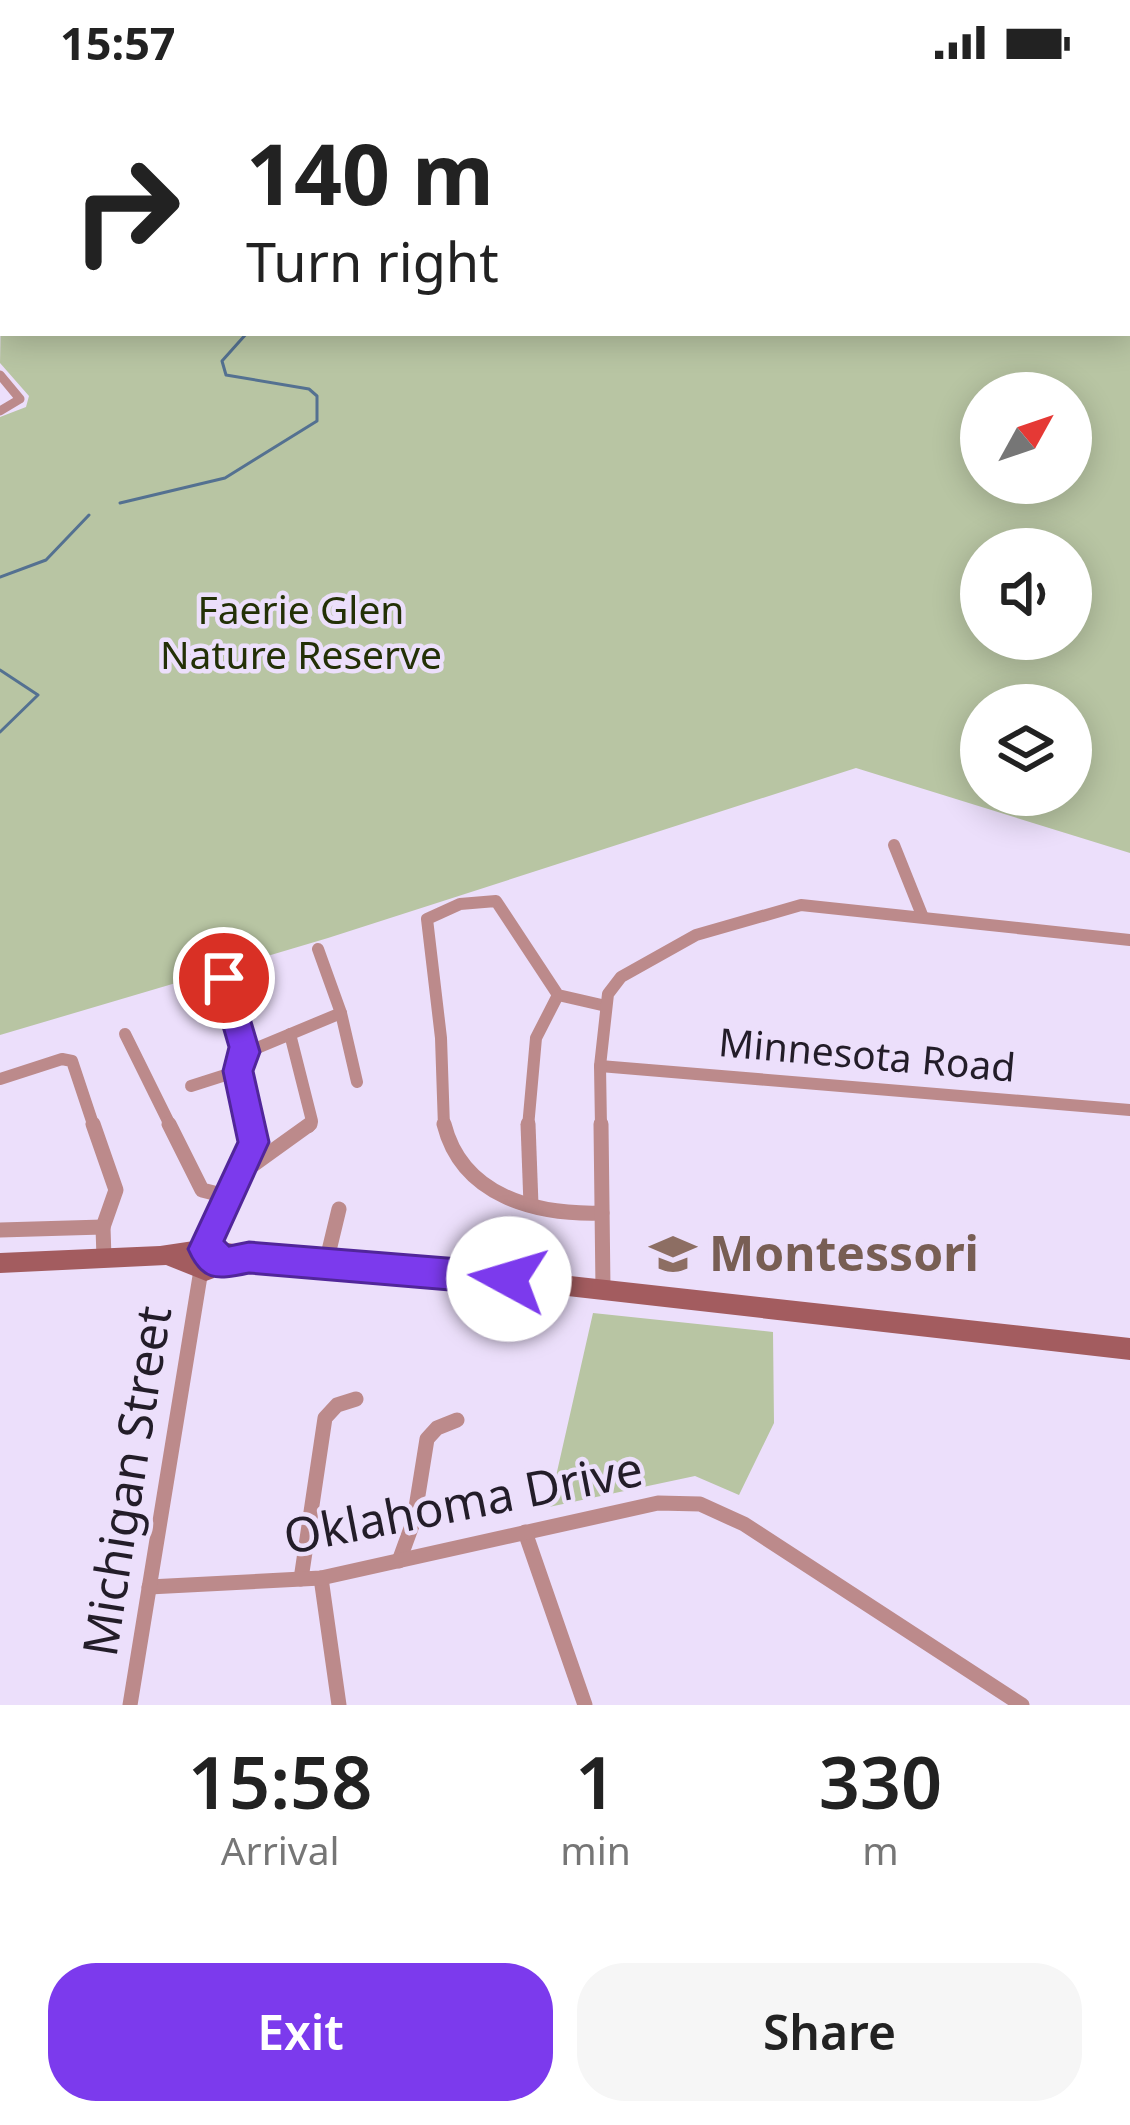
<!DOCTYPE html>
<style>
:root{--surface:#fff;--page:#f6f6f6;--text:#222;--muted:#767676;--accent:#7c3aed}
body{margin:0;font-family:"Noto Sans",sans-serif;background:var(--page);color:var(--text);height:100vh;display:flex;flex-direction:column;font-size:45px;white-space:nowrap}
*{box-sizing:border-box;margin:0}
p{font-size:39px;color:var(--muted)}
.icon{flex:none;width:66px;height:66px;fill:none;stroke:currentColor;stroke-width:2;stroke-linecap:round;stroke-linejoin:round}
.map{position:relative;height:1621px;overflow:hidden}
.side{display:flex;flex-direction:column;background:var(--surface);flex:1}
.side>*{flex:none}
.top-card{position:absolute;left:0px;top:0px;width:1131px;height:252px;box-shadow:0 6px 30px #0003;background:#fff;color:var(--text);overflow:hidden}
.needle{width:78px;rotate:50deg}
.controls{position:absolute;left:960px;top:288px;display:grid;gap:24px}
.controls a{display:grid;place-items:center;width:132px;height:132px;border-radius:50%;background:var(--surface);box-shadow:0 6px 30px #0003;font-size:60px}
.pin{position:absolute;display:grid;place-items:center;width:102px;height:102px;color:#fff;margin:-51px;border:6px solid #fff;border-radius:50%;box-shadow:0 3px 12px #0007}
.me{position:absolute;width:132px;margin:-66px;rotate:276deg;stroke-linejoin:round;filter:drop-shadow(0 0 9px #0008)}
.turn{display:flex;align-items:center;gap:42px;height:252px;padding:0 48px;font-size:54px}
.turn .icon{width:156px;height:156px;stroke-width:2.5}
.turn b{display:block;font-size:84px;line-height:102px}
.eta{display:flex;justify-content:space-evenly;align-items:center;height:204px;text-align:center}
.eta b{font-size:72px;font-weight:600;line-height:84px}
.primary-button{display:flex;gap:24px;margin-top:auto;padding:24px 48px}
.primary-button a{flex:1;height:138px;border-radius:48px;background:var(--accent);color:#fff;font-size:48px;font-weight:600;line-height:138px;text-align:center}
.primary-button a+a{background:var(--page);color:var(--text)}
.status{display:flex;justify-content:space-between;align-items:center;height:84px;padding:0 60px;background:var(--surface);direction:ltr}
.status svg{height:33px;fill:currentColor}
.map>svg:first-child{display:block}
.green{fill:#b8c5a3;fill-rule:evenodd}
.lines{fill:none;stroke-linecap:round;stroke-linejoin:round}
.stream{stroke:#547191;stroke-width:3}
.building{fill:#ae9ebf;stroke:#7a6f86;stroke-width:3}
.street-far3{stroke:#bc8a8b;stroke-width:8}
.street-far2{stroke:#bc8a8b;stroke-width:9}
.street-far1{stroke:#bc8a8b;stroke-width:12}
.street{stroke:#bc8a8b;stroke-width:15}
.secondary{fill:#a35c5f;fill-rule:evenodd}
.primary{fill:#8f3941;fill-rule:evenodd}
.route{fill:#7c3aed;stroke:#51269a;stroke-width:3}
.labels{text-anchor:middle;stroke-width:9;stroke-linejoin:round;paint-order:stroke}
.park-label{font-size:39px;fill:#233006;stroke:#ecdffb}
.street-label{font-size:39px;fill:#231d29;stroke:#ecdffb}
.near-education-label{font-size:48px;font-weight:bold;fill:#785e54;stroke:#ecdffb;text-anchor:start}
.near-street-label{font-size:48px;fill:#231d29;stroke:#ecdffb}
</style>
<div class="status"><b>15:57</b><svg viewBox="0 0 49 12"><path d="M0 12V9h3v3zM5 12V6h3v6zM10 12V3h3v9zM15 12V0h3v12zM26 1h20v11H26zM47 4h2v5h-2z"/></svg></div>
<div class="map">
<svg width="1130" height="1621" viewBox="0 0 1130 1621">
<rect width="100%" height="100%" fill="#ecdffb"/>
<g class="green">
<path d="M3 130V249L1130 248V769L856 684 328 854 0 951V333L26 323 29 312 0 279ZM1071 309V399H981V309ZM981 465H1071V555H981ZM981 621H1071V711H981Z"/>
<path d="M593 1229 773 1248 774 1339 739 1411 695 1392 549 1423Z"/>
</g>
<g class="lines">
<g class="stream">
<path d="M72 3 108 0"/>
<path d="M120 419 225 394 317 337V312L309 305 226 291 222 277 247 249"/>
<path d="M0 493 46 476 89 431"/>
<path d="M0 586 38 611 0 648"/>
</g>
</g>
<rect class="building" x="1128" y="49" width="2" height="44"/>
<g class="lines">
<g class="street-far3">
<path d="M656 0 662 3"/>
<path d="M752 0 760 3"/>
<path d="M894 0 902 3"/>
<path d="M981 0 989 3"/>
<path d="M1124 0 1130 2"/>
<path d="M488 3 497 0"/>
<path d="M523 3 531 0"/>
<path d="M560 3 567 0"/>
<path d="M594 3 603 0"/>
<path d="M926 3 934 0"/>
</g>
<path class="street-far2" d="M0 291 20 315 0 327"/>
<g class="street-far1">
<path d="M894 761 922 831"/>
<path d="M224 894 245 968"/>
<path d="M341 929 357 998"/>
<path d="M125 950 171 1043"/>
<path d="M290 950 312 1037 309 1043"/>
<path d="M600 982 1130 1026"/>
<path d="M0 995 62 975 72 977 94 1043"/>
<path d="M191 1002 238 987"/>
<path d="M250 1043 238 972 341 929 318 865"/>
<path d="M444 1043 441 954 427 835 460 820 496 817 558 911 606 922"/>
<path d="M528 1043 536 954 558 911"/>
<path d="M601 1043 600 982 608 910 621 893 696 851 801 821 1130 856"/>
</g>
<g class="street">
<path d="M93 1040 116 1106 103 1143"/>
<path d="M169 1040 202 1106 230 1113"/>
<path d="M444 1040C462 1112 535 1131 602 1129"/>
<path d="M528 1040 531 1121"/>
<path d="M601 1040 603 1205"/>
<path d="M242 1089 310 1040"/>
<path d="M0 1146 103 1143 104 1174"/>
<path d="M204 1165 253 1058 250 1040"/>
<path d="M326 1179 339 1125"/>
<path d="M525 1448 585 1621"/>
<path d="M399 1477 414 1436 427 1355 437 1344 457 1336"/>
<path d="M321 1494 339 1621"/>
<path d="M301 1495 325 1334 337 1321 356 1315"/>
<path d="M149 1503 321 1494 658 1419 700 1420 744 1440 1022 1621"/>
<path d="M130 1621 201 1186"/>
</g>
<g class="secondary">
<path d="M3 112V118L0 119V113Z"/>
<path d="M207 1155 249 1163 462 1180 1130 1254V1276L462 1200 249 1183 227 1179 214 1194 206 1197 166 1181 0 1189V1169L160 1162Z"/>
</g>
<g class="primary">
<path d="M699 0H714L717 3H702Z"/>
<path d="M1128 176 1130 177V185L1128 184Z"/>
</g>
</g>
<path class="route" d="M224 883 234 886 238 894 260 968 253 987 269 1058 224 1157 229 1162 249 1158 509 1179 521 1184 526 1195 521 1206 509 1211 249 1189C215 1196 202 1197 188 1165L238 1058 223 987 229 963 209 894 213 886Z"/>
<defs>
<g id="school-bare" transform="scale(3.6)"><path d="M0-5L7-2L0 1L-7-2ZM-4 1L0 2.5L4 1V4Q0 6-4 4Z" fill="#8d6e63" stroke="#ecdffb" stroke-width="2.5" paint-order="stroke"/></g>
</defs>
<g fill-rule="evenodd">
<use href="#school-bare" x="673" y="1170"/>
</g>
<g class="labels">
<g class="park-label">
<text x="301" y="540">Faerie Glen<tspan x="301" dy="45">Nature Reserve</tspan></text>
</g>
<g class="street-label">
<text transform="translate(867 971) rotate(5)" y="14">Minnesota Road</text>
</g>
<g class="near-education-label">
<text x="709" y="1187">Montessori</text>
</g>
<g class="near-street-label">
<text transform="translate(127 1397) rotate(-81)" y="17">Michigan Street</text>
<text transform="translate(463 1419) rotate(-11)" y="17">Oklahoma Drive</text>
</g>
</g>
</svg>
<div class="controls">
<a><svg class="needle" viewBox="-14 -14 28 28"><path d="M0-13l5 13h-10z" fill="#e53935"/><path d="M0 13l5-13h-10z" fill="#767676"/></svg></a>
<a><svg class="icon" aria-label="sound" viewBox="0 0 24 24"><path d="M4 9h4l5-4v14l-5-4H4zM17 9q2 3 0 6"/></svg></a>
<a><svg class="icon" aria-label="layers" viewBox="0 0 24 24"><path d="M12 4l9 5-9 5-9-5zM3 14l9 5 9-5"/></svg></a>
</div>
<div class="pin" style="left:224px;top:894px;background:#d93025"><svg class="icon" aria-label="arrive" viewBox="0 0 24 24"><path d="M6 21V4h12l-3 4 3 4H6"/></svg></div>
<svg class="me" style="left:509px;top:1195px" viewBox="-20 -20 40 40"><circle r="19" fill="#fff"/><path d="M0-13L10 11 0 6-10 11z" fill="#7c3aed"/></svg>
<div class="top-card">
<div class="turn"><svg class="icon" aria-label="right" viewBox="0 0 24 24"><path d="M7 20v-9h11M14 6l5 5-5 5"/></svg><div><b>140 m</b>Turn right</div></div>
</div>
</div>
<section class="side">
<div class="eta">
<div><b>15:58</b><p>Arrival</p></div>
<div><b>1</b><p>min</p></div>
<div><b>330</b><p>m</p></div>
</div>
<div class="primary-button"><a>Exit</a><a>Share</a></div>
</section>
